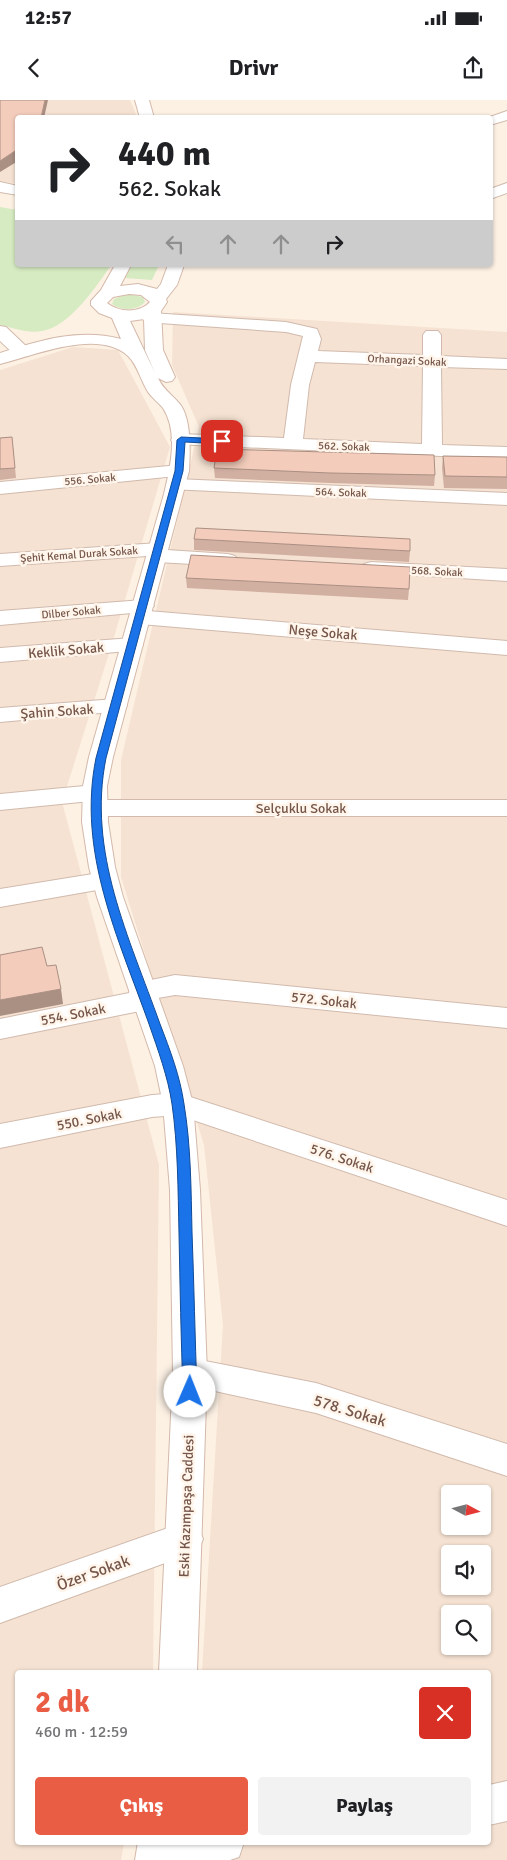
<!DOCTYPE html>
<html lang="tr">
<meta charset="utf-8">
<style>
:root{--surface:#fff;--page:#f2f2f2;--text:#202124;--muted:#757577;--accent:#ea5d45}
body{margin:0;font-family:Signika,sans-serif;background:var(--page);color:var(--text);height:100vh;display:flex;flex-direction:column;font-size:19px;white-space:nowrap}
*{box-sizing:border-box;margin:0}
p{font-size:16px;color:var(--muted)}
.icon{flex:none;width:28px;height:28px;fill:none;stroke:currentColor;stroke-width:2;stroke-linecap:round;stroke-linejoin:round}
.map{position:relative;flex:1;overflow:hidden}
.sheet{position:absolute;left:15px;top:1570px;width:476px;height:175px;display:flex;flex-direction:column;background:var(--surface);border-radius:5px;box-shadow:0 1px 4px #0004}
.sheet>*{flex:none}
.top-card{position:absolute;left:15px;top:15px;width:478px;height:152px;border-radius:5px;box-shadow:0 1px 4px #0004;background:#fff;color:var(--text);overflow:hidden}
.needle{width:32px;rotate:97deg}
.buttons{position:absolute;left:441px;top:1385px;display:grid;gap:10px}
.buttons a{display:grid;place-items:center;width:50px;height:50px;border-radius:5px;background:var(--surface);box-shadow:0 1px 4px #0004;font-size:25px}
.pin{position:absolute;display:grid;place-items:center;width:42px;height:42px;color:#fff;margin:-21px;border-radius:10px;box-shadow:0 2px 8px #0006}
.me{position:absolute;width:55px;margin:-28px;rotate:1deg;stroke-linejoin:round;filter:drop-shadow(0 0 4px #0008)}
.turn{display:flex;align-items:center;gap:18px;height:105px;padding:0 20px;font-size:22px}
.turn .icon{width:65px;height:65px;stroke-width:2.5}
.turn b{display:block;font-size:35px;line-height:42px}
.lanes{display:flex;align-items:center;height:48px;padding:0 20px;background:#0003;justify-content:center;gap:25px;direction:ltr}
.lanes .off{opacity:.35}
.round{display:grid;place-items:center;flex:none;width:52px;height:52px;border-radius:5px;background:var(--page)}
.headline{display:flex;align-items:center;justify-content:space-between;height:85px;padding:0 20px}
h1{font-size:30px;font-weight:800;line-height:38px;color:var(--accent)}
.action{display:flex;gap:10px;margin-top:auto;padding:10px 20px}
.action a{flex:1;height:58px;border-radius:5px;background:var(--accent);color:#fff;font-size:20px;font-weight:800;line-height:58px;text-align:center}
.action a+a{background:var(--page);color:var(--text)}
.status{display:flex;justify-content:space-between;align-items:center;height:35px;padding:0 25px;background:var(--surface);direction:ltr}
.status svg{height:14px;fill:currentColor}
header{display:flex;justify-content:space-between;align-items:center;height:65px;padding:0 20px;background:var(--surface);font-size:22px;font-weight:800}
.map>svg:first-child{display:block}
.residential{fill:#f5e2d2;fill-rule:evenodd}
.green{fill:#d6ebc2}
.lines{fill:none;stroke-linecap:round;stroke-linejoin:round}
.street-casing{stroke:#d1baad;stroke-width:2}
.secondary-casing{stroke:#d4b9aa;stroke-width:2}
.street{fill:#fff;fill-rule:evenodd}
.secondary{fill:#fff;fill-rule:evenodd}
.wall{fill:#d1afa1}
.shaded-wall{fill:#aa8f83}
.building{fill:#f3ccbb;stroke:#aa8f83}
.route{fill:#1a73e8;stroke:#114b97}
.labels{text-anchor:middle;stroke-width:5;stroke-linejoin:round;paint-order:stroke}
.far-street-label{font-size:11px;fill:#765549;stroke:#fff5eb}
.street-label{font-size:14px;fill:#765549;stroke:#fff5eb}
.near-street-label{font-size:16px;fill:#765549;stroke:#fff5eb}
</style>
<div class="status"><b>12:57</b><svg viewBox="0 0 49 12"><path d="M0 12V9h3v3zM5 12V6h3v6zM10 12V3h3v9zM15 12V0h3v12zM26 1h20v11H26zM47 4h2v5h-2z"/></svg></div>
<header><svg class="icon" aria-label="back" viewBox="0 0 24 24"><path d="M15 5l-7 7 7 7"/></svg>Drivr<svg class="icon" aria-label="share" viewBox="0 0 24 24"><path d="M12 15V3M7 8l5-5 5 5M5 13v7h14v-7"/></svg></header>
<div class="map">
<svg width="507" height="1760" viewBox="0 0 507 1760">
<rect width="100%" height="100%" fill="#fdf1e4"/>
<g class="residential">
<path d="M0 0H130L137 17 18 18 17 84 0 81Z"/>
<path d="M173 212 507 232V1760H183L186 1743 489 1742V1572H202L223 1225 204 1045 121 777V660L199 327 172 265ZM450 1394H482V1426H450ZM450 1454H482V1486H450ZM450 1514H482V1546H450Z"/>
<path d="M73 247 118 250 170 347 112 544 62 702 159 1065 153 1572H18V1742L124 1743 121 1760H0V270Z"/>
</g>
<g class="green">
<path d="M0 107 17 110 18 165H111C97 186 69 227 42 231 28 234 14 228 0 225Z"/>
<path d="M132 165H159L152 180 124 178Z"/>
<path d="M128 194 143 197 145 202C137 211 122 211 112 204L114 199Z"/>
</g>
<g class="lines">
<g class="street-casing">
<g id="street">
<path d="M507 11V20L490 25V18H487Z"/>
<path d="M0 82 18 86V95L0 92Z"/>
<path d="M507 83V93L490 99V89Z"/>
<path d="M151 213 286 222 317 229 321 239 318 251 423 255V235L426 231H438L441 235V256L507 259V269L441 267 442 345 507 347V359L174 344 171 340 174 336 181 334 284 338 291 285 303 236 286 232 145 222 142 218 145 214ZM315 262 423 266 422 344 303 339 309 285Z"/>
<path d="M0 226 6 227 28 248 31 252 28 256H16L0 241Z"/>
<path d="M179 365 186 367 189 371 186 375 0 394V382Z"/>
<path d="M176 379 507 393V405L169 389 166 385 169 381Z"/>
<path d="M158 443 165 445 167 450 228 454 235 456 238 460 235 464 228 466 157 462 150 460 147 456 0 466V454Z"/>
<path d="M371 462 507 469V481L364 472 360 468 364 464Z"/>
<path d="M143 500 151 501 154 506 148 511 507 541V555L140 524 132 522 129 517 132 513 0 525V511Z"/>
<path d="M132 538 140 540 143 545 140 550 0 562V548Z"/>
<path d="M115 599 123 601 127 606 123 611 0 622V608Z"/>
<path d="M95 685 104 687 107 693 104 699 99 700H507V716H96L87 714 84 708 87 702 91 701 0 710V694Z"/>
<path d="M105 772 114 775 118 781 114 787 0 807V789Z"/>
<path d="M175 875 507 908V928L175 895 158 898 155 907 145 910 0 939V919L129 893 132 884Z"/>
<path d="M178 993 507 1100V1126L178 1015 152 1017 0 1048V1024L152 995Z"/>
<path d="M190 1258 316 1283 507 1344V1376L316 1313 178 1283 173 1273 178 1263Z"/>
<path d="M185 1422 198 1427 203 1439 198 1451 0 1523V1487Z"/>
<path d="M507 1681V1721L489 1725V1685Z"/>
<path d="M139 1742H244L239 1757 230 1760H151L144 1758Z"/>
</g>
</g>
<g class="secondary-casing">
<g id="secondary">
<path d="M135 0H149L154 18H140Z"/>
<path d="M115 165H131L120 186 138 184 157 189 161 184 168 165H184L177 185 166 199 167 202 161 211 163 250 175 277 172 281 166 282 158 278C163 289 170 293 178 302 192 316 190 352 189 371L113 657 107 686 108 722 115 767 123 797 183 966 193 1004 200 1090 207 1273 197 1572H159L173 1273 170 1090 163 1004 155 966 97 797 89 767 82 722 83 686 89 657 164 394C170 368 179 333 163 308 159 303 152 298 148 292 141 281 137 264 128 256 98 228 33 256 0 264V253C40 240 80 228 121 239L112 218 99 213 91 205V201L101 190ZM129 194 141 195 150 202C140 213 120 213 107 203L113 197ZM144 219 145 250 155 273 130 221Z"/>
<path d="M138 1742H179L177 1760H135Z"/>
</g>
</g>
<use href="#street" class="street"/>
<use href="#secondary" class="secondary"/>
</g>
<g class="wall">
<path d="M12 337 16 378 0 380V338Z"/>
<path d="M443 356 507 357V389L444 388 442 368Z"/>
<path d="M214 368 435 375 434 386 330 383 215 378Z"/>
<path d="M194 439 410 451 409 462 194 450Z"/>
<path d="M186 478 409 489 408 500 187 488Z"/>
</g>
<g class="shaded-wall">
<path d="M45 0H48L44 18H41Z"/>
<path d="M18 49V61L0 72V61Z"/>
<path d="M61 889 63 904 0 916V900Z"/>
</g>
<g class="building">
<path d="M0 0H45L41 18H18V49L0 61Z"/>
<path d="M12 337 15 368 0 369V338Z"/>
<path d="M217 349 434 355 435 375 330 373 214 368Z"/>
<path d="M443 356 507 357V377L445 376Z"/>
<path d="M196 428 410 439V451L194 439Z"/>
<path d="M191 455 410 467 409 489 186 478Z"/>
<path d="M42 847 47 866 56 865 61 889 0 900V855Z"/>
</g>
<path class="route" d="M181 337 222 339 225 341 222 344 185 342 183 371 106 658C87 752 129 837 160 924 170 950 180 976 184 1004 191 1046 191 1090 192 1132 194 1185 195 1238 197 1292L195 1296 190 1298 185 1296 183 1292C181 1239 180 1186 179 1133 178 1090 178 1046 172 1004 168 977 158 950 149 924 118 837 77 752 96 658L175 371 177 340Z"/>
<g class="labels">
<g class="far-street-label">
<text transform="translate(407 260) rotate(3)" y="4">Orhangazi Sokak</text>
<text transform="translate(344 346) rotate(2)" y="4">562. Sokak</text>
<text transform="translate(90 379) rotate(-5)" y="4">556. Sokak</text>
<text transform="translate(341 392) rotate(2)" y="4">564. Sokak</text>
<text transform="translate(79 454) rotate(-4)" y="4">Şehit Kemal Durak Sokak</text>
<text transform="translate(437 471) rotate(3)" y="4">568. Sokak</text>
<text transform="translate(71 512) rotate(-5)" y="4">Dilber Sokak</text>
</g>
<g class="street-label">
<text transform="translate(323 532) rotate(5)" y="5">Neşe Sokak</text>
<text transform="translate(66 550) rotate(-5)" y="5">Keklik Sokak</text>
<text transform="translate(57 611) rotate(-4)" y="5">Şahin Sokak</text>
<text x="301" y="713">Selçuklu Sokak</text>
<text transform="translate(324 900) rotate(6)" y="5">572. Sokak</text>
<text transform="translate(73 914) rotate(-11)" y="5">554. Sokak</text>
<text transform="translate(89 1019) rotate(-11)" y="5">550. Sokak</text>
<text transform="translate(342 1058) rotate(18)" y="5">576. Sokak</text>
<text transform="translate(186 1406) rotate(-88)" y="5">Eski Kazımpaşa Caddesi</text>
</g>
<g class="near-street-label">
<text transform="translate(350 1310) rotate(17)" y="6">578. Sokak</text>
<text transform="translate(93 1472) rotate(-20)" y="6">Özer Sokak</text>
</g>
</g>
</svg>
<div class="buttons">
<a><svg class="needle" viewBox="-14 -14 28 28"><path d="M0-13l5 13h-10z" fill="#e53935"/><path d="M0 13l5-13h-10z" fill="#757577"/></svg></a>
<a><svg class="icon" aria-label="sound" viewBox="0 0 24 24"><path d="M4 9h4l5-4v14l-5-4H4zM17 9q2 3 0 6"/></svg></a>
<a><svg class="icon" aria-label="search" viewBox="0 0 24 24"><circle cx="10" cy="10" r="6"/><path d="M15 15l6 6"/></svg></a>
</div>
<div class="pin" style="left:222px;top:341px;background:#d93025"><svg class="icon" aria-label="arrive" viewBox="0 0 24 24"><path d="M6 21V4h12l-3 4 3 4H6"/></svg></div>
<svg class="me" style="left:190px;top:1292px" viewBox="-20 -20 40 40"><circle r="19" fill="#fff"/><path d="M0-13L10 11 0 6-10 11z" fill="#1a73e8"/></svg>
<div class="top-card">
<div class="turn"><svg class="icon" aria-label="right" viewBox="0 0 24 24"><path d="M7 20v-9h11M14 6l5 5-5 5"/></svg><div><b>440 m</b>562. Sokak</div></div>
<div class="lanes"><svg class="icon off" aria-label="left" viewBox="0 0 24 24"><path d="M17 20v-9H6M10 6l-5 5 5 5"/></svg><svg class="icon off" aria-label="ahead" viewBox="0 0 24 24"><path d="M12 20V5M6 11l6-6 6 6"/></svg><svg class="icon off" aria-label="ahead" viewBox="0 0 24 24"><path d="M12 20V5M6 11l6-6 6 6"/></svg><svg class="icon" aria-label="right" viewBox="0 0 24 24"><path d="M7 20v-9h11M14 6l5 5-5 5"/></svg></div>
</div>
<section class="sheet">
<div class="headline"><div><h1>2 dk</h1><p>460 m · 12:59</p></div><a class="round" style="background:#d93025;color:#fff"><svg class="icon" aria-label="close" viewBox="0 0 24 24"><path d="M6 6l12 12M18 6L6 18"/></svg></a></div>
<div class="action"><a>Çıkış</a><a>Paylaş</a></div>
</section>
</div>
